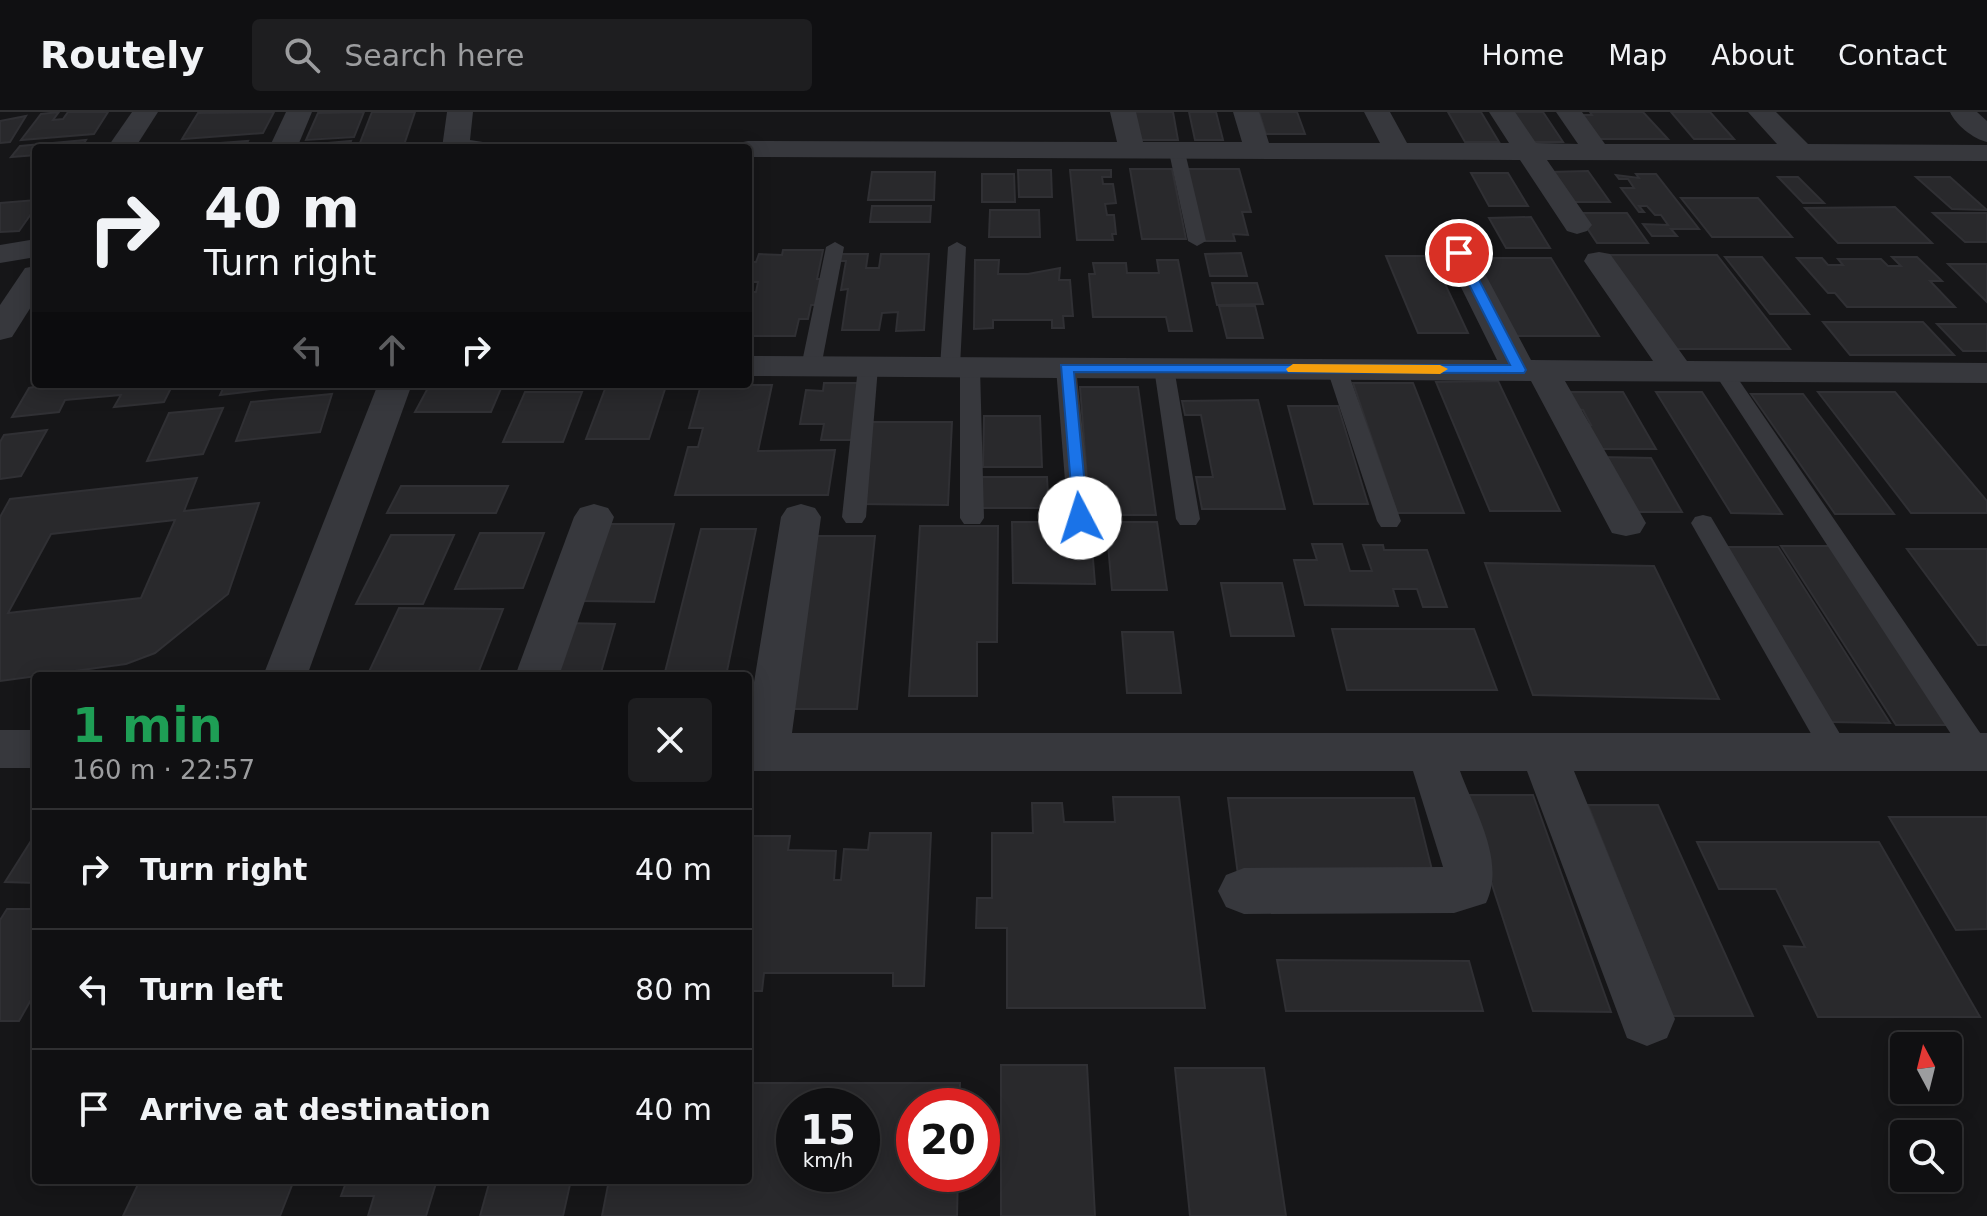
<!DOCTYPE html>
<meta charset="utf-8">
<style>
:root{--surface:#101012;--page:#1e1e20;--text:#f1f3f6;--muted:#9c9d9f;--line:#303032}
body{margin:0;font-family:"DejaVu Sans",sans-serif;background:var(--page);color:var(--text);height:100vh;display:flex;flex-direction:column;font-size:30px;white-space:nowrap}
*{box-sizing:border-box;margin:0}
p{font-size:26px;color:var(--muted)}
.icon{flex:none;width:44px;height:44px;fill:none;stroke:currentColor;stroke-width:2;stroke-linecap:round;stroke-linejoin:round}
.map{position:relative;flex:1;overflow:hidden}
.sheet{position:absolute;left:32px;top:560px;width:720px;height:512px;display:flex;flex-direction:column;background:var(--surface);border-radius:8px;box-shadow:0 4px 20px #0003,0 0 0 2px var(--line)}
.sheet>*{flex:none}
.top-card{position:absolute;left:32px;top:32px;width:720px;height:244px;border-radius:8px;box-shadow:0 4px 20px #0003,0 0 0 2px var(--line);background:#101012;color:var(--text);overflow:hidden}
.needle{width:52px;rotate:353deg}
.buttons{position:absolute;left:1890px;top:920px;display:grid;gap:16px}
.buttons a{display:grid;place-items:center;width:72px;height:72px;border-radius:8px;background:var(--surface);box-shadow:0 4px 20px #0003,0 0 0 2px var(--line);font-size:40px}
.speed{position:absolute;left:776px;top:976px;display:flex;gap:16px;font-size:40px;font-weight:700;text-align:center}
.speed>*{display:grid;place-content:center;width:104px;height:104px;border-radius:50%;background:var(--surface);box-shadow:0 4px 20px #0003,0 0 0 2px var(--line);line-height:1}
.speed small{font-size:20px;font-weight:400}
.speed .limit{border:12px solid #d22;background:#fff;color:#111}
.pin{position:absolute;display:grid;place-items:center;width:68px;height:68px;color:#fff;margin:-34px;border:4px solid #fff;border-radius:50%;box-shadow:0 2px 8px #0007}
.me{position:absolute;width:88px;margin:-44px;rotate:355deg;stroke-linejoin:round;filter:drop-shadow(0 0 6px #0008)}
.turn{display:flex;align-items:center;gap:28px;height:168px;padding:0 40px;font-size:36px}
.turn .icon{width:104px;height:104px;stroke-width:2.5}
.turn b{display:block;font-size:56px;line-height:68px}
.lanes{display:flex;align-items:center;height:76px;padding:0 40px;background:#0003;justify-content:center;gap:40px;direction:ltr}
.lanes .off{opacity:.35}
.round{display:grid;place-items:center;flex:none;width:84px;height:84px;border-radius:8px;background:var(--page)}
.overview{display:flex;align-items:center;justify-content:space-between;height:136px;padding:0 40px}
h1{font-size:48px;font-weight:800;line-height:60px;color:#1e9e55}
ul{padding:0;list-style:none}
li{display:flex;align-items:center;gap:24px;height:120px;padding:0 40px;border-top:2px solid var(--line)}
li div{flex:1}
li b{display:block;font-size:30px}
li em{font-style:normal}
header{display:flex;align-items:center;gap:48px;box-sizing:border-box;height:112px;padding:0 40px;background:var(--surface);border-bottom:2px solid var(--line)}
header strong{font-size:38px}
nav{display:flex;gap:44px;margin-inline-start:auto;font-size:28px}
.search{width:560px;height:72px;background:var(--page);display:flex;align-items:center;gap:20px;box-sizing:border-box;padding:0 28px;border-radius:8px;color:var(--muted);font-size:30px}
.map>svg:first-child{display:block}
.building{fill:#29292c;stroke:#303034;stroke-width:2;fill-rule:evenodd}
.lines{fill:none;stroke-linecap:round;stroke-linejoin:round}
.lane{fill:#37383d;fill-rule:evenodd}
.street{fill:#37383d;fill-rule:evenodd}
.route{fill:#1a73e8;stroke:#114b97;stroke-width:2}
.slow{fill:#f59e0b}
</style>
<header>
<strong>Routely</strong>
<div class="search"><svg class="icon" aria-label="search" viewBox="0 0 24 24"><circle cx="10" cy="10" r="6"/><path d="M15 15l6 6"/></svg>Search here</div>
<nav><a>Home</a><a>Map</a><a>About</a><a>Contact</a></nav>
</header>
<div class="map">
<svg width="1987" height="1104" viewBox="0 0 1987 1104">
<rect width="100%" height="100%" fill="#161618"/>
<g class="building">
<path d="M59 0 53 8 63 7 68 0H108L94 22 21 28 41 2Z"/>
<path d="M274 0 263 21 182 27 198 1Z"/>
<path d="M364 0 354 25 306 28 318 1Z"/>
<path d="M372 0H415L403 36H358Z"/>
<path d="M1131 0H1173L1178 28H1135Z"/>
<path d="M1189 0H1216L1223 28H1195Z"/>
<path d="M1259 0H1297L1305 22H1266Z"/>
<path d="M1448 0H1481L1499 30H1465Z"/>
<path d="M1510 0H1543L1563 30H1530Z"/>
<path d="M1590 0H1643L1668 27H1591L1574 3H1592Z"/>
<path d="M1671 0H1710L1734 27H1694Z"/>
<path d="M26 4 10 30 0 31V9Z"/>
<path d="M86 28 81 36H36V43L11 45 20 34Z"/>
<path d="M248 29 244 36H205L207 32Z"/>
<path d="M351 29 348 36H305L306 33Z"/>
<path d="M1130 57H1172L1186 127H1142Z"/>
<path d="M1185 57H1239L1251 100H1242L1248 123 1233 122 1235 129H1201Z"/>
<path d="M1018 58H1051L1052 85H1019Z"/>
<path d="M1070 58H1111V65H1102L1103 72H1113L1116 91 1105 92 1107 103H1114L1116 122H1112L1113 128H1077Z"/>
<path d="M1588 59 1610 90H1571L1550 60Z"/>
<path d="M872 60H935L934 88H868Z"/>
<path d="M1471 61H1508L1528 94H1489Z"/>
<path d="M982 62H1014L1015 90H982Z"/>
<path d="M1636 62H1656L1699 117H1671L1677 124H1652L1643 112 1668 113 1661 103H1655L1647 94H1639L1644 100H1639L1621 76H1634L1628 67H1619L1616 63 1639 66Z"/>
<path d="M1778 65H1798L1824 91H1803Z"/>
<path d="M1916 65H1950L1987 98 1952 97Z"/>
<path d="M1681 86H1758L1792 125H1712Z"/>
<path d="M36 88V95L19 119 0 120V91Z"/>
<path d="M872 94H931L930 110H870Z"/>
<path d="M1895 95 1932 131H1838L1805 96Z"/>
<path d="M990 98H1039L1040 125H989Z"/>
<path d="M1577 101H1627L1648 131H1597Z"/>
<path d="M1933 101H1987V130H1965Z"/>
<path d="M1531 105 1550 136H1506L1489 106Z"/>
<path d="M783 138H823L817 167H822L818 193H811L808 207H799L795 224H748V180H756L758 170H748L751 150H756L759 142 782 143Z"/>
<path d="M1241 141 1247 164H1210L1205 142Z"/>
<path d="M839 142H868L866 156H879L881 142H929L924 218 896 219 898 200 882 201 879 218H842L848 177 841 178 846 149H838Z"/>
<path d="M1609 143H1717L1790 237H1671Z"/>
<path d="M1386 144H1432L1468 221H1418Z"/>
<path d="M1725 145H1762L1809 202H1770Z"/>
<path d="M1892 145H1917L1942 169H1930L1955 195H1847L1835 181H1828L1797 146H1822L1828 153H1843L1838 147H1881L1888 154H1901Z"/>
<path d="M1475 146H1551L1599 224H1516Z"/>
<path d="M975 148H999L998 162H1028L1060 156 1059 168H1070L1073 204H1063L1064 216H1052V208H993V216L974 217Z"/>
<path d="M1157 148H1178L1192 219H1169L1166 205H1093L1089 162H1095L1093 151H1126L1127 161H1159Z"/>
<path d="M1948 152H1987V190Z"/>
<path d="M1212 171H1257L1263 192 1217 193Z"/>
<path d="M1219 194H1255L1263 226H1227Z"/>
<path d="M1823 210H1923L1954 243H1850Z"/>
<path d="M1937 212H1987V239H1963Z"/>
<path d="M1498 269 1560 399H1490L1436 270Z"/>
<path d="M824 271H865L858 328H821L824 312H800L806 278 823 279Z"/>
<path d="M1353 271H1413L1464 401H1397Z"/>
<path d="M49 272H173L164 290 114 295 121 283 65 288 59 300 12 305 29 276Z"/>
<path d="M225 272H314L220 283Z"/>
<path d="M701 273H772L758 339 835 338 828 383H675L688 335H698L703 316H689Z"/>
<path d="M429 274H502L491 300H415Z"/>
<path d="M1080 275H1138L1156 403H1090Z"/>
<path d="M605 277H665L649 327H586Z"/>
<path d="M525 280H582L563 330H503Z"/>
<path d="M1564 280H1623L1656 337H1597L1584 313H1591L1583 298 1574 297Z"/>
<path d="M1656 280H1702L1782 402 1731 401Z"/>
<path d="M1818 280H1895L1987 389V401H1911Z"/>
<path d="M332 282 320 320 236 329 251 290Z"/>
<path d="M1751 282H1803L1894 402H1835Z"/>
<path d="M1258 288 1285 397H1202L1196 365H1213L1201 303H1185L1182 289Z"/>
<path d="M1288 294H1338L1368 392H1314Z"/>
<path d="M223 296 203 342 147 349 169 301Z"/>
<path d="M984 304H1040L1042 355H983Z"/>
<path d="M868 310H952L948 393 858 392Z"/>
<path d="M47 318 21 364 0 367V330L4 323Z"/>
<path d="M1600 345 1651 346 1682 400H1629Z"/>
<path d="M978 365H1047L1048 383H1072V396H977Z"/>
<path d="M197 366 184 399 259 391 228 482 155 541 126 552 0 569V405L10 387ZM175 408 141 486 8 501 51 422Z"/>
<path d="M401 374H508L496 401H387Z"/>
<path d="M1012 410H1090L1095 472 1013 471Z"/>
<path d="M1106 410H1157L1167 478H1112Z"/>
<path d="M606 412H674L654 490 581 489Z"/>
<path d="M920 414H998L997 530H977V584H909Z"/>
<path d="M701 417H756L726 564H664Z"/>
<path d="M480 421H544L523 476 455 477Z"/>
<path d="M391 423H454L423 492H356Z"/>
<path d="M813 424H875L857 597H786Z"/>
<path d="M1312 432H1342L1350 459H1372L1363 433H1383L1384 438H1427L1447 495H1423L1417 477H1393L1398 494 1305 493 1294 448H1317Z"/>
<path d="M1781 434H1833L1956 613H1896Z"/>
<path d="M1724 435H1778L1890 611 1830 610Z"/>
<path d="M1907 437H1987V533H1978Z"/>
<path d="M1485 451 1654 454 1719 587 1533 583Z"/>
<path d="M1221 471H1282L1294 524H1231Z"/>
<path d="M399 496 503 497 477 564H367Z"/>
<path d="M561 511 615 512 600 564H544Z"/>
<path d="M1332 517H1474L1497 578H1347Z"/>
<path d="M1122 520H1173L1181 581H1127Z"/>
<path d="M1463 683H1533L1611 900 1533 899Z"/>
<path d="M1113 685H1179L1205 896H1007V816H976L977 786H992V721H1033L1032 691H1062L1064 710H1115Z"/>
<path d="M1228 686H1414L1434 766 1238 763Z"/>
<path d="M1588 693H1658L1753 904H1672Z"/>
<path d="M1889 705H1987V817L1956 818Z"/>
<path d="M36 721V771L5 770Z"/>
<path d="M870 721H931L924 874H893V861H764L762 879H748V724H790L788 738 836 739 834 768H841L844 737 868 738Z"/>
<path d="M1697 730H1879L1980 905H1818L1784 834 1805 835 1776 777H1719Z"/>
<path d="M7 797H36V879L19 909H0V808Z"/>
<path d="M1277 848 1469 849 1483 899H1286Z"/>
<path d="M1001 953H1087L1095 1104H1001Z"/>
<path d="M1175 956H1264L1286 1104H1190Z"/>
<path d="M748 971H960L959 994H914V1062H958L957 1104H602L609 1068H748ZM794 994H862V1062H794Z"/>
<path d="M140 1068H294L280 1104H123Z"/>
<path d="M347 1068H437L426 1104H368L374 1084H341Z"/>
<path d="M490 1068H571L563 1104H480Z"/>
</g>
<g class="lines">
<g class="lane">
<path d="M1177 35 1185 40 1206 129 1197 134 1188 129 1169 40Z"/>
<path d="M835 130 844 135 821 255 811 261 801 255 826 135Z"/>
<path d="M957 130 966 135 960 255 970 249 980 255 984 406 980 412H964L960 406V255L950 261 940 255 948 135Z"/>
<path d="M868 249 878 255 866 405 862 411H846L842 405 858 255Z"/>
<path d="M1066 250 1076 256 1092 406 1088 412H1072L1068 406 1056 256Z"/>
<path d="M1164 250 1174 256 1200 407 1196 413H1180L1176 407 1154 256Z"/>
<path d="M1337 251 1347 257 1401 409 1397 415H1381L1377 409 1327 257Z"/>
<path d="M1723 253 1730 255 1987 631V648L1978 651 1968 648 1713 259Z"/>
<path d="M1703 403 1711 405 1846 632 1850 640 1846 648 1836 651 1826 648 1691 411 1695 405Z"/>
</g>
<g class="street">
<path d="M132 0H158L135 36H107Z"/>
<path d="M286 0H312L297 36H269Z"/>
<path d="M447 0H473L470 28 483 30 487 36H442Z"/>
<path d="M1110 0H1136L1143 30H1242L1233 0H1259L1269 31H1380L1364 0H1390L1407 31H1509L1489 0H1515L1536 31 1578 32 1556 0H1582L1605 32H1777L1748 0H1776L1808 32 1987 33V49L1547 48 1592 113 1587 119 1577 122 1567 119 1520 48 748 45V36H735L738 31 748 29 1117 30Z"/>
<path d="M1950 0H1977L1987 9V30C1973 27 1955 12 1950 0Z"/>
<path d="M36 127V145L0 151V133Z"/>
<path d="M1459 132 1470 135 1474 141 1531 248 1653 249 1584 149 1588 142 1599 140 1610 142 1687 249 1987 251V271L1565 269 1646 411 1640 421 1626 424 1612 421 1531 269 748 264V244L1497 248 1444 141 1448 135Z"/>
<path d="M36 154V187L12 225 0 228V193L25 156Z"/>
<path d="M378 272H412L307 564H263Z"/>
<path d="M594 392 608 396 614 405 559 564H515L574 405 580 396Z"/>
<path d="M801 392 815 396 821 405 792 621H1987V659H1574L1675 907 1667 926 1647 934 1627 926 1527 659H1460C1475 700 1506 749 1486 791L1454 801 1244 802 1226 795 1218 779 1226 763 1244 756 1443 755 1413 659H748V607L781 405 787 396Z"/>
<rect x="0" y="618" width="36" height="38"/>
</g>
</g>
<path class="route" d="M1459 137 1465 141 1526 258 1524 261 1074 260 1088 406 1080 412 1074 410 1061 253H1510L1453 141Z"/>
<path class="slow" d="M1293 252 1440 253 1448 257 1440 262 1288 260 1286 257Z"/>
</svg>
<div class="buttons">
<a><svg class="needle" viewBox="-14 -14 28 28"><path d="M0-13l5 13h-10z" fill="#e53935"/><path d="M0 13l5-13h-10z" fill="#9c9d9f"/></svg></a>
<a><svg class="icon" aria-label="search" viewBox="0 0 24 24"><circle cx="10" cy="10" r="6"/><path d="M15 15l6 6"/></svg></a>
</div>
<div class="speed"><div>15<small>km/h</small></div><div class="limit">20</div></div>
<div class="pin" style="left:1459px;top:141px;background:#d93025"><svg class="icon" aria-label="arrive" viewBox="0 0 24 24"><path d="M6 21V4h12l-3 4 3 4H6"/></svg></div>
<svg class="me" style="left:1080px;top:406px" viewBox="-20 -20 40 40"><circle r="19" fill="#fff"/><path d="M0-13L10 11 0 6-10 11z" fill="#1a73e8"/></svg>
<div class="top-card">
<div class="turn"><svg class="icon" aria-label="right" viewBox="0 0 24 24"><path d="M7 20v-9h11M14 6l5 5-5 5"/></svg><div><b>40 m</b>Turn right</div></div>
<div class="lanes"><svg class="icon off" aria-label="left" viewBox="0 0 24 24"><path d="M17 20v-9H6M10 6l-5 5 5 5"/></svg><svg class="icon off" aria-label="ahead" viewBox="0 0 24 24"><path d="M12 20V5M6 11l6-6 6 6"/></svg><svg class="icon" aria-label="right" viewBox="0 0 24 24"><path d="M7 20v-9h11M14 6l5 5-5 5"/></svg></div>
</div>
<section class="sheet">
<div class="overview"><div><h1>1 min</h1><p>160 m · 22:57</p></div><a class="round"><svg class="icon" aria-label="close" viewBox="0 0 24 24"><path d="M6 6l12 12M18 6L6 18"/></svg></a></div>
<ul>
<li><svg class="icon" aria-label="right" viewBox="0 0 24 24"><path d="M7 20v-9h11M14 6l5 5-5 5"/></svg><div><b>Turn right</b></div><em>40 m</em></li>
<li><svg class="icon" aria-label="left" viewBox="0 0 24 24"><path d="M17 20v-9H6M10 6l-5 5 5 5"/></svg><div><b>Turn left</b></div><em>80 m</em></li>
<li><svg class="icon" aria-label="arrive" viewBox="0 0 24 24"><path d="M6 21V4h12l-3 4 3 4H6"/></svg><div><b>Arrive at destination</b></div><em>40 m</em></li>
</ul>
</section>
</div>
